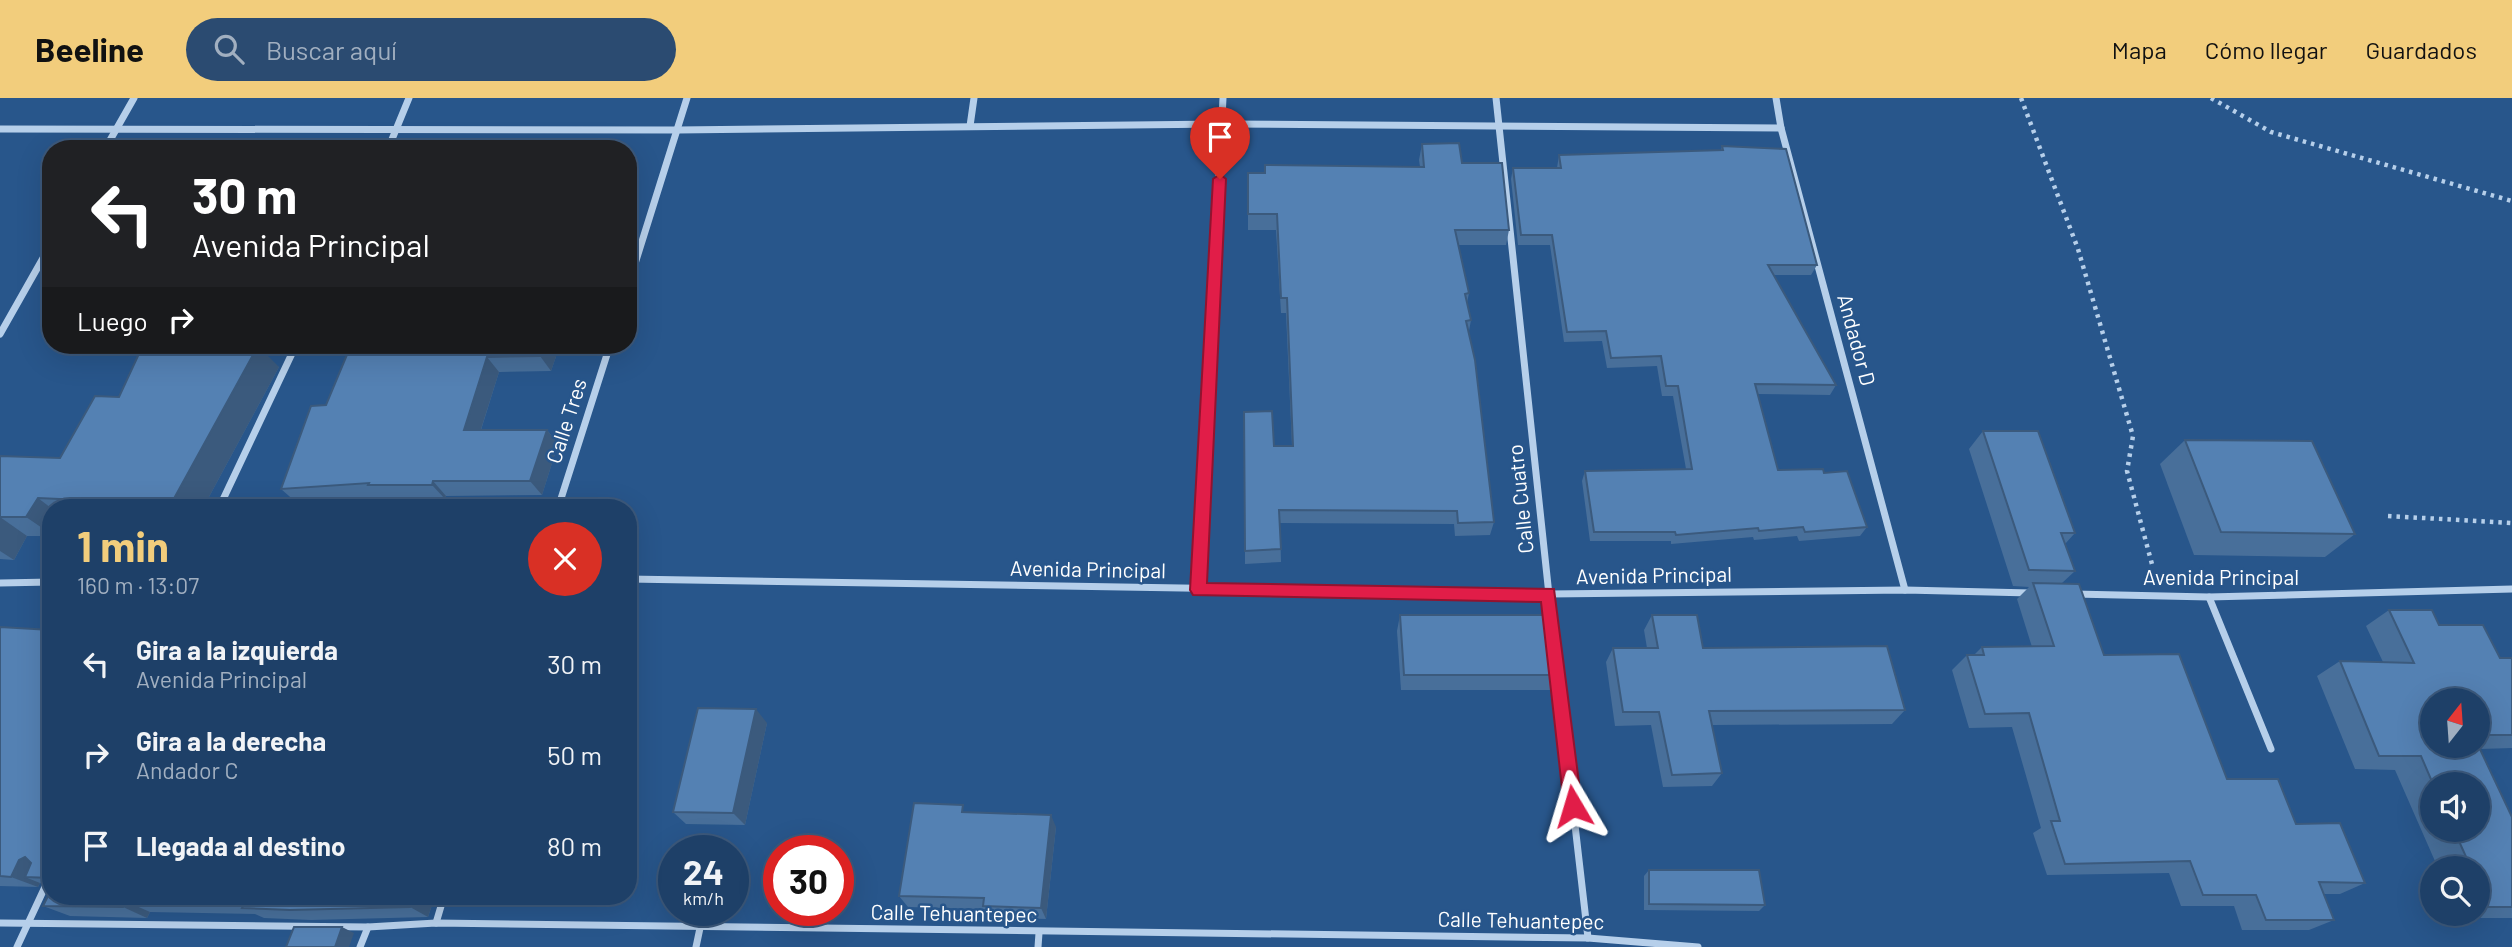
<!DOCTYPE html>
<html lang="es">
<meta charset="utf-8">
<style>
:root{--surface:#1e4068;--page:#2b4b71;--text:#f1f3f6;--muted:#a1afc0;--line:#3c597c;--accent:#f2cd7c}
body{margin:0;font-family:Barlow,sans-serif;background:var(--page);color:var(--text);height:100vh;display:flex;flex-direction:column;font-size:26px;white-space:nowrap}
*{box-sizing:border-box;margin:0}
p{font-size:23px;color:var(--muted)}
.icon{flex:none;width:38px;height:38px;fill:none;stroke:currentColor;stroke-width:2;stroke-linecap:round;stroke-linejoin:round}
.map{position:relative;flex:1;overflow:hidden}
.side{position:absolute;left:42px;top:401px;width:595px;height:406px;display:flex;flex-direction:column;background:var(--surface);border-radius:28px;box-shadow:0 7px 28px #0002,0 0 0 2px var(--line)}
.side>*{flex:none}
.hud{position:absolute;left:42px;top:42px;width:595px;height:214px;border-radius:28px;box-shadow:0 7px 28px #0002,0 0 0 2px var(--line);background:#202124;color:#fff;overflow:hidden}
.needle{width:46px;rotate:17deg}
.buttons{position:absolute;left:2420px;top:590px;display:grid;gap:14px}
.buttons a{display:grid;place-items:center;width:70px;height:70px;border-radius:50%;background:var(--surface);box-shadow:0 7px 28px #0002,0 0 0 2px var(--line);font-size:35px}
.speed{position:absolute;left:658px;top:737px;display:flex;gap:14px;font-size:35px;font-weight:700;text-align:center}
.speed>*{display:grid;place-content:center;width:91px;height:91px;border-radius:50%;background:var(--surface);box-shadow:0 7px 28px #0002,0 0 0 2px var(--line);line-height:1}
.speed small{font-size:18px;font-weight:400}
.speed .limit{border:10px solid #d22;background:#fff;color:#111}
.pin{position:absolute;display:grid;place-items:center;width:60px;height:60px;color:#fff;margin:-72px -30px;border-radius:50% 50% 50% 0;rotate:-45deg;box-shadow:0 0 7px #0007}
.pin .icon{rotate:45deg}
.me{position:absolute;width:77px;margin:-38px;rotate:353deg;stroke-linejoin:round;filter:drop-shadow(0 0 5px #0008)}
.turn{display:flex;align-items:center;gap:24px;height:147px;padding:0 35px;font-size:32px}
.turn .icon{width:91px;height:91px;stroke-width:2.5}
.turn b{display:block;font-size:49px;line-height:60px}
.then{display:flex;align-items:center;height:66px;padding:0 35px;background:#0003;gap:14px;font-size:26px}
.round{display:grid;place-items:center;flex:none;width:74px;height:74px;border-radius:37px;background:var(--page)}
.head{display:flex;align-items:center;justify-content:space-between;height:119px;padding:0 35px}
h1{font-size:42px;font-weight:700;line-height:52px;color:var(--accent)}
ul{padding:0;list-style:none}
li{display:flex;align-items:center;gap:21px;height:91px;padding:0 35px}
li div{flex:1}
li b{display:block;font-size:26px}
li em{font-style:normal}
header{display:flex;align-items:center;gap:42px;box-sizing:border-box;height:98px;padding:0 35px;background:var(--accent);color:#111}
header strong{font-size:33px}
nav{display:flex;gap:38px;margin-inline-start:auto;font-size:24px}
.search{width:490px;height:63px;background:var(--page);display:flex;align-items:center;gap:18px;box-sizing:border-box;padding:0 24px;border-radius:38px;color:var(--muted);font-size:26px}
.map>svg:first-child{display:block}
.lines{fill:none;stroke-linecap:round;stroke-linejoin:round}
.path{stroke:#b6cfea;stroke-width:4.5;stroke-dasharray:3.5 5;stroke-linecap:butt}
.street{stroke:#b6cfea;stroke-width:7}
.wall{fill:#486f9a;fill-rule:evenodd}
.shaded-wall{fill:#3b5a7d}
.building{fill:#5481b3;stroke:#3b5a7d;stroke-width:2}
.route{fill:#e11d48;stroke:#92132f;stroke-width:2}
.labels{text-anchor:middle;stroke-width:5;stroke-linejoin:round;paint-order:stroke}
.street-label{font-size:21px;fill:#fff;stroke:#28568b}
</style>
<header>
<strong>Beeline</strong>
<div class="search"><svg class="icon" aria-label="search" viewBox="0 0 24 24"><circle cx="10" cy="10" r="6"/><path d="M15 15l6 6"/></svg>Buscar aquí</div>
<nav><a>Mapa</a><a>Cómo llegar</a><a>Guardados</a></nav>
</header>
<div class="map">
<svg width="2512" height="849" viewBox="0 0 2512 849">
<rect width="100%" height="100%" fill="#28568b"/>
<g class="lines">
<g class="path">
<path d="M2021 0 2078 151 2133 338 2127 373 2153 470"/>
<path d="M2211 0 2271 34 2512 103"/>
<path d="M2388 418 2512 425"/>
</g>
<g class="street">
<path d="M1496 0 1552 525"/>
<path d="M1776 0 1781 30 1905 492"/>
<path d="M970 28 974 0"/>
<path d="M0 31 678 32 1222 26 1781 30"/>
<path d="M105 51 134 0"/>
<path d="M388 51 409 0"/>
<path d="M628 188 687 0"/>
<path d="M0 236 51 146"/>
<path d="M219 410 296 247"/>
<path d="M558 410 610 247"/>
<path d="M628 481 1549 496 1905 492 2031 495"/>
<path d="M0 485 51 484"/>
<path d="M1198 492 1223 0"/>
<path d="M2074 496 2209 499 2512 491"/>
<path d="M2209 499 2271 651"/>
<path d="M1557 571 1588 840"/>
<path d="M0 825 368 829 436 825 1588 840 1698 849"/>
<path d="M436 825 444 798"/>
<path d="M17 849 51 776"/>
<path d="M360 849 368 829"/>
<path d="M696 849 700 830"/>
<path d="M1038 849 1039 835"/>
</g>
</g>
<g class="wall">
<path d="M1422 46 1462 65 1509 132 1506 147H1458L1469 195 1467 205 1471 222 1469 233 1494 424 1490 437 1455 438 1454 426 1280 425 1281 464 1245 466V453L1274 348H1292L1286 215H1281L1276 132H1248V75L1420 69 1419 62Z"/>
<path d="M1722 48 1817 167 1811 177H1774L1836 287 1830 297 1757 296 1778 372 1824 375 1867 429 1860 438 1799 443 1797 438 1754 442 1753 439 1671 446V443H1590L1582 383 1585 373 1686 371 1673 298H1662L1657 268 1607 270 1602 243 1564 244 1550 147H1518L1511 81 1513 70H1557L1559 57 1721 52Z"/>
<path d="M143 247H232L231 249 279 269 203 410H51V438H27L14 462 0 461V358L60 360 119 299Z"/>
<path d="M351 247H560L551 273 499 274 481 332H547L558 346 542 397 446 398 445 401H382L380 399 297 405 281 391 326 307Z"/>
<path d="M1983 333 2075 435 2065 446 2075 473 2062 485 2104 557 2227 681 2296 726 2365 785 2340 796H2324L2334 822 2309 832H2242L2234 808H2181L2169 775 2047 777 2033 735 2041 730 2012 629 1969 630 1952 572 1967 557H1974L1982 549H2032L2017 501 2029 489 2013 488 1969 351Z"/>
<path d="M2185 342 2355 436 2325 459 2194 457 2160 366Z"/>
<path d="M2389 512 2439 527 2500 560H2512V650L2480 651 2512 719V820H2460L2458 816H2478V770H2438L2395 672 2355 671 2317 578 2340 563 2383 564 2366 528ZM2478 602V648H2432ZM2432 686H2478V732H2432Z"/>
<path d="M1400 517 1559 577 1553 592H1401L1397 533Z"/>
<path d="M1652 517 1703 550 1905 612 1892 626 1712 627 1722 675 1712 688 1663 689 1651 627 1615 628 1606 564 1613 550H1647L1644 532Z"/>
<path d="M0 529 51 532V789L40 785 38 789 0 788Z"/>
<path d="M767 625 745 727 686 726 673 714Z"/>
<path d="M968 714 1056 729 1046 821 989 819 984 811 908 809 899 798Z"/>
<path d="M1649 772 1765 807 1759 813 1644 812V778Z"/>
<path d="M51 798H435L428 819 311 822 264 820 255 816 150 814 147 820 70 818 43 808Z"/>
</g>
<g class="shaded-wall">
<path d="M202 247H232L222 271 201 250Z"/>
<path d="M544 247H560L551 273 540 258Z"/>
<path d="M258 248 279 269 203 410H176L171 406Z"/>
<path d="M487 259 499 274 476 347 464 332Z"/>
<path d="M547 332 558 346 542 397 530 383Z"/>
<path d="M433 383 446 398 445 401 432 387Z"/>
<path d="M38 400 51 410V436L26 419Z"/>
<path d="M0 419 27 438 14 462 0 453Z"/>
<path d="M756 611 767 625 745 727 733 715Z"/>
<path d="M51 705V719L46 716Z"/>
<path d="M1051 717 1056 729 1046 821 1041 810Z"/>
<path d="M25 759 51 770 25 779 40 785 38 789 11 779 19 762Z"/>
<path d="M414 798H435L428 819 410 809Z"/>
<path d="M125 803 150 814 147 820 123 809Z"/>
<path d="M342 829 354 835 349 849H335Z"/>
</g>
<g class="building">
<path d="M1459 45 1462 65H1502L1509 132H1455L1469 195 1465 196 1471 222 1466 223 1475 262 1494 424 1458 425 1457 413 1279 412 1281 451 1245 453 1244 314 1272 313 1274 348H1293L1287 200H1281L1277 116H1248V75H1265V67L1424 69 1422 46Z"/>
<path d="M1722 48 1786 51 1817 167H1768L1836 287 1755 286 1778 372 1823 371 1824 375 1847 373 1867 429 1805 434 1803 429 1759 433 1758 430 1676 437 1675 434H1594L1585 373 1692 371 1678 288H1666L1661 258 1611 260 1606 233 1567 234 1552 137H1521L1513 70H1561L1559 57 1723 52Z"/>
<path d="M143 247H202L201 250 258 248 171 406 38 400 26 419H0V358L60 360 95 298 119 299Z"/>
<path d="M351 247H544L540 258 487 259 464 332H547L530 383H433L432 387H368L369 385 281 391 311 308 326 307Z"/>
<path d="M1983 333H2038L2075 435H2061L2075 473 2029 472Z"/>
<path d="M2185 342 2312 343 2355 436 2221 434Z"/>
<path d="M2033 485 2079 486 2104 557 2179 556 2227 681H2278L2296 726 2340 725 2365 785 2319 784 2334 822H2266L2256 797H2203L2190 763 2065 766 2051 723H2060L2029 615 1985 616 1967 557H1984L1982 549 2054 548Z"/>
<path d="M2389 512H2432L2439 527H2483L2500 560H2512V637H2478V602H2432V648L2478 647 2512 719V809H2488L2478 786V770H2471L2454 732H2478V686H2433L2421 658H2379L2340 563 2414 565Z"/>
<path d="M1400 517H1551L1559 577H1404Z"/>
<path d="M1652 517H1697L1703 550 1887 548 1905 612 1709 613 1722 675 1672 677 1659 614H1623L1613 550H1658Z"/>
<path d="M0 529 51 532V705L46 716 51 717V780L25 779 31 765 25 759 19 762 11 779 0 778Z"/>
<path d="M698 610 756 611 733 715 673 714Z"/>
<path d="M914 705 963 707 962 714 1051 717 1041 810 983 808 984 800 899 798Z"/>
<path d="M1649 772H1759L1765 807 1649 806Z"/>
<path d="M51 792V798H414L410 809 290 812 242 810 244 806 125 803 123 809 43 808Z"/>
<path d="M294 829H342L335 849H286Z"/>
</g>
<path class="route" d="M1220 76 1226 81 1207 485 1554 491 1582 708 1579 714 1573 717 1567 714 1564 708 1541 504 1193 497 1190 492 1213 81Z"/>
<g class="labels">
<g class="street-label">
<text transform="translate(1856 242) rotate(75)" y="7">Andador D</text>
<text transform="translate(567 323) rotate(-72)" y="7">Calle Tres</text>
<text transform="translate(1521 401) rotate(-96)" y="7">Calle Cuatro</text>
<text transform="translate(1088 472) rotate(1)" y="7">Avenida Principal</text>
<text transform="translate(1654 478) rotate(-1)" y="7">Avenida Principal</text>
<text x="2221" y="487">Avenida Principal</text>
<text transform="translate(954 816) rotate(1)" y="7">Calle Tehuantepec</text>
<text transform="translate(1521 823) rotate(1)" y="7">Calle Tehuantepec</text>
</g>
</g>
</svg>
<div class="buttons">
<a><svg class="needle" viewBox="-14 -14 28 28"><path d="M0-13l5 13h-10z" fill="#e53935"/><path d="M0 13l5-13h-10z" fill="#a1afc0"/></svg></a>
<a><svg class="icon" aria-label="sound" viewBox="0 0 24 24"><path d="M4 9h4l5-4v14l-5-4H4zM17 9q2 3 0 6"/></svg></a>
<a><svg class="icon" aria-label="search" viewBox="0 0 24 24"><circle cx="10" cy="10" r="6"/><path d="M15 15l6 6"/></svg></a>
</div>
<div class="speed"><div>24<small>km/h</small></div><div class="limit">30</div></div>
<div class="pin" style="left:1220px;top:81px;background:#d93025"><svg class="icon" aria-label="arrive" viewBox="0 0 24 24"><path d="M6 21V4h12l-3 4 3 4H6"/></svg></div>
<svg class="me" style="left:1573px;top:708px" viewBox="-20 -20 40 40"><path d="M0-17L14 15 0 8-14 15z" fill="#e11d48" stroke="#fff" stroke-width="4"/></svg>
<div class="hud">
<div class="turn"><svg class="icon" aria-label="left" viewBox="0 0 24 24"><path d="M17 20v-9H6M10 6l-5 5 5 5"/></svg><div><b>30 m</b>Avenida Principal</div></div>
<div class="then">Luego<svg class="icon" aria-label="right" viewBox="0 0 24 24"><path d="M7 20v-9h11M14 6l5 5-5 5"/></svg></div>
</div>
<section class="side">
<div class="head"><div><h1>1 min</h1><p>160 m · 13:07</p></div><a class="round" style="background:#d93025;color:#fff"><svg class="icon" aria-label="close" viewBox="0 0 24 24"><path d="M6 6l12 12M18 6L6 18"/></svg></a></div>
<ul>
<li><svg class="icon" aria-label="left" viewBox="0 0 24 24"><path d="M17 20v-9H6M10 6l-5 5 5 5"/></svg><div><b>Gira a la izquierda</b><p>Avenida Principal</p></div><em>30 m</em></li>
<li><svg class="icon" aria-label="right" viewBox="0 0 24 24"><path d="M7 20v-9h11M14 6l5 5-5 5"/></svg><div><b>Gira a la derecha</b><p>Andador C</p></div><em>50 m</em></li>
<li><svg class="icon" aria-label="arrive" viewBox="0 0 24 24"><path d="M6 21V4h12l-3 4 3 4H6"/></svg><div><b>Llegada al destino</b></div><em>80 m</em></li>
</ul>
</section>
</div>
